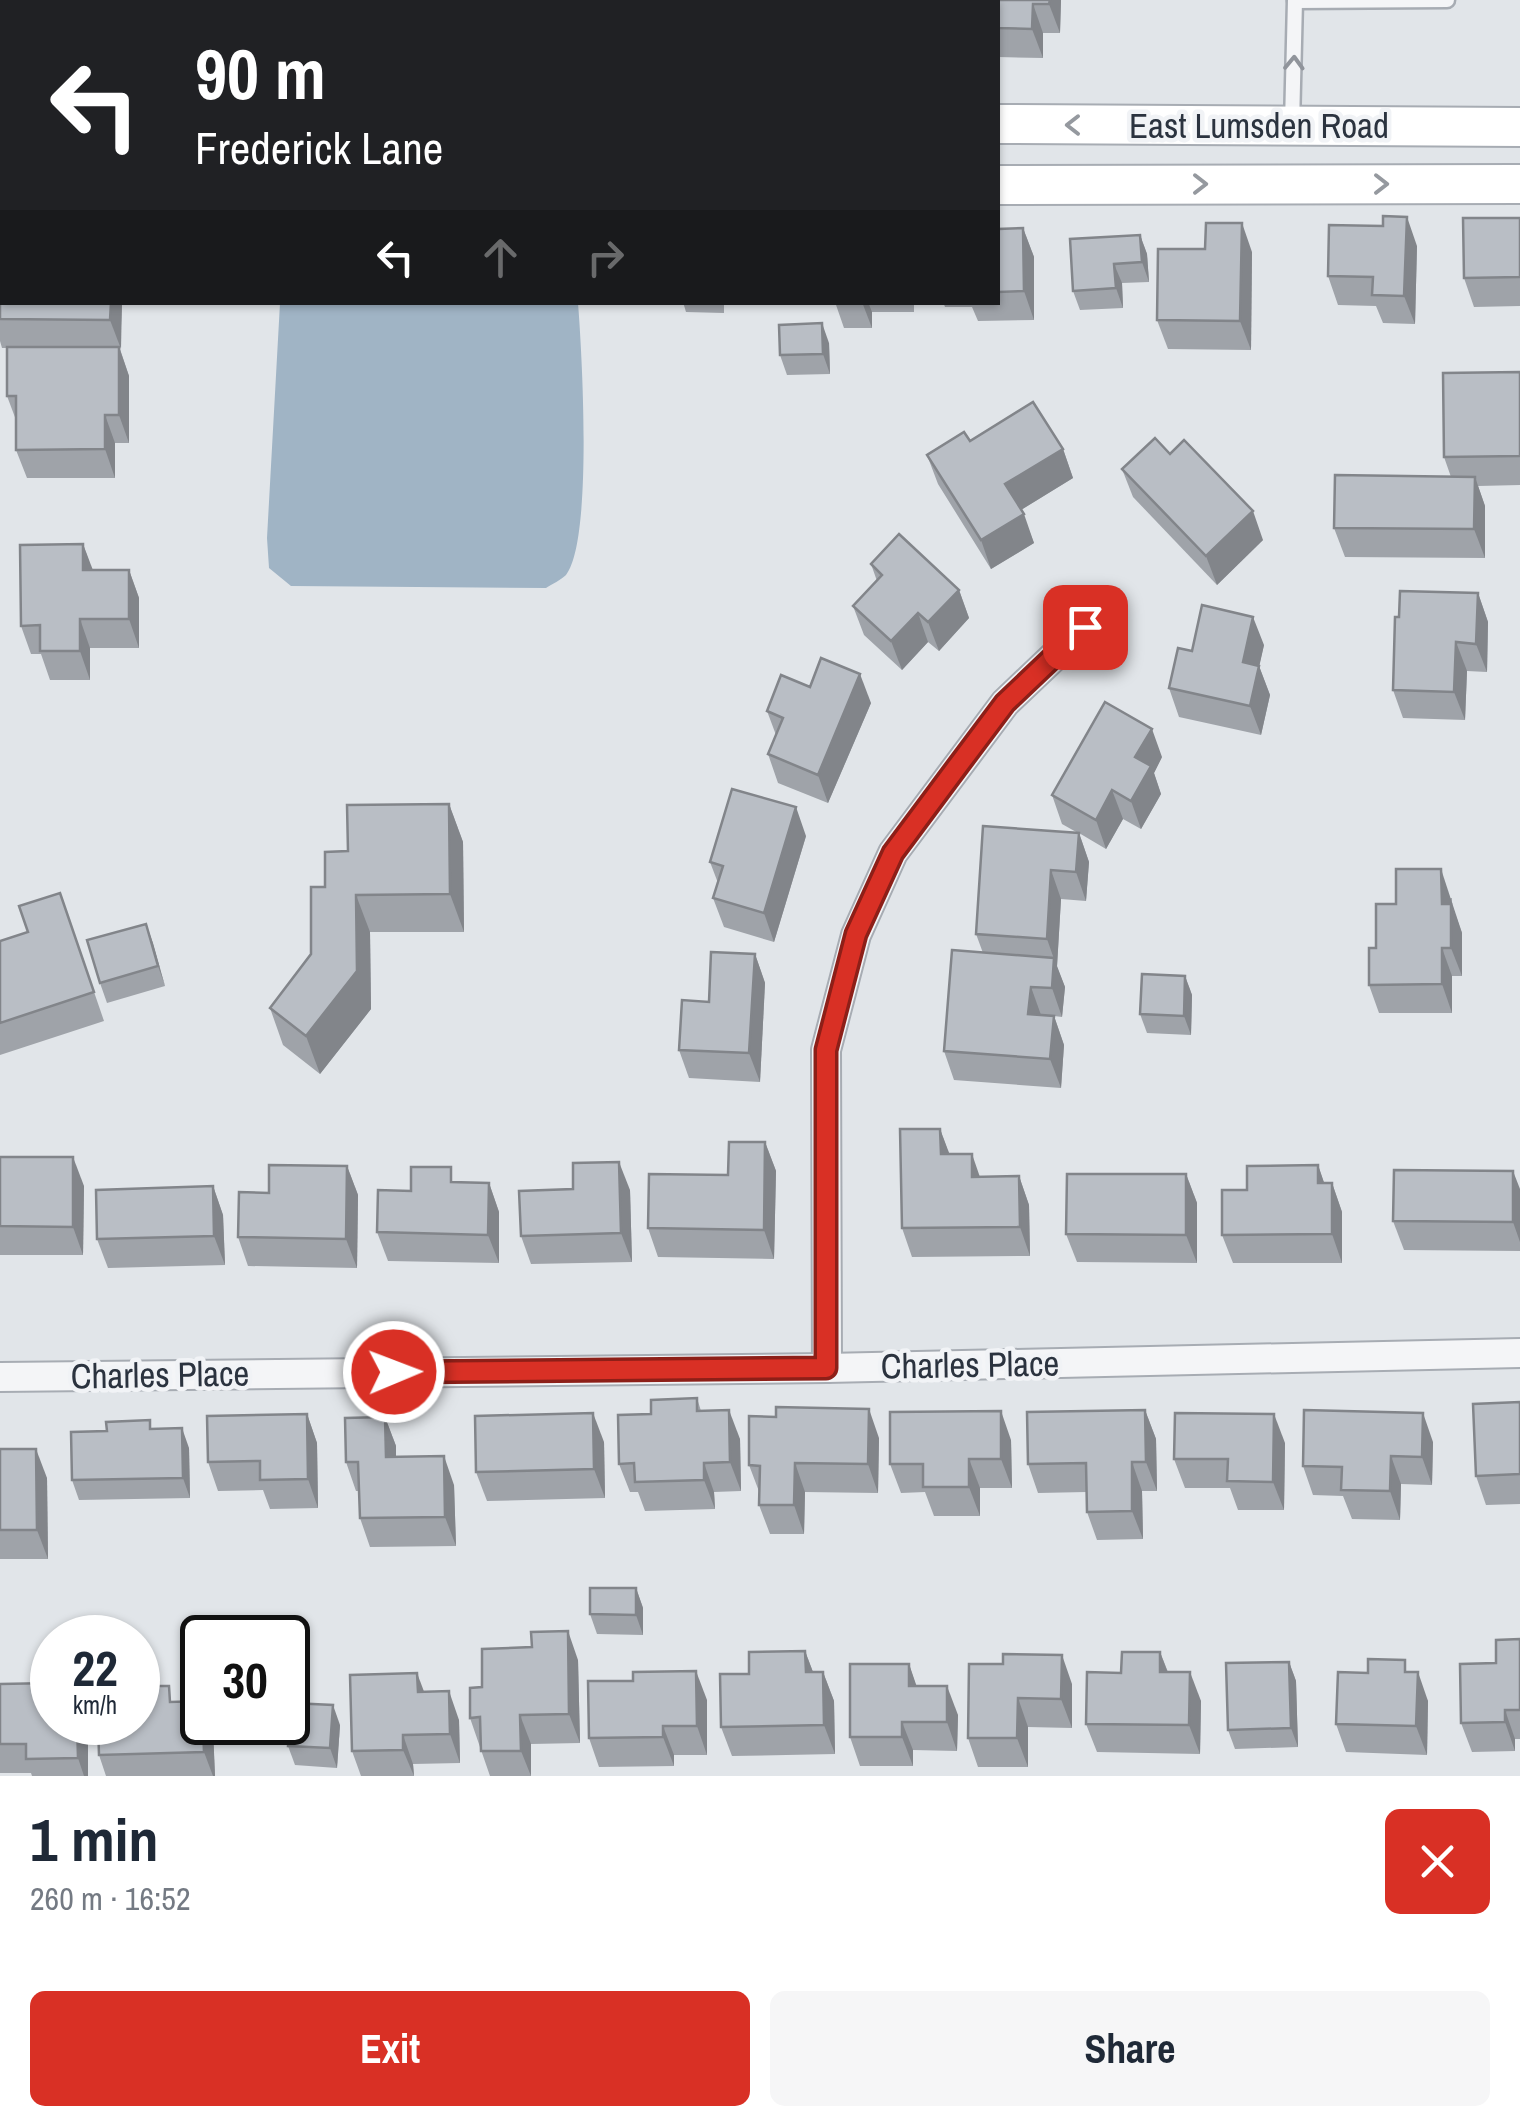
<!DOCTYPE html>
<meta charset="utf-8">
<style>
:root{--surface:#fff;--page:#f6f6f7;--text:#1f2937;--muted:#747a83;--accent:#d93025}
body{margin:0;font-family:"Archivo Narrow",sans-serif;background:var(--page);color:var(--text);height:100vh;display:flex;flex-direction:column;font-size:38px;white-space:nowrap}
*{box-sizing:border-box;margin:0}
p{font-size:32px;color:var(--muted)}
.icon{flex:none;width:55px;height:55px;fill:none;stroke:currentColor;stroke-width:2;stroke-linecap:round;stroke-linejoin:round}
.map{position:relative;height:1776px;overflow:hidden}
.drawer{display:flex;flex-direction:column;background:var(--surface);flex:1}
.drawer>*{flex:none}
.guide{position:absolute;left:0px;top:0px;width:1000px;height:305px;box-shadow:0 2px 8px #0004;background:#202124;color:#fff;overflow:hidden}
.speed{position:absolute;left:30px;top:1615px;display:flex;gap:20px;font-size:50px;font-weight:700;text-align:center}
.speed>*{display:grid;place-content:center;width:130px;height:130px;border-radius:50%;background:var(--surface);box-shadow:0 2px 8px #0004;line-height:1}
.speed small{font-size:25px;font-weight:400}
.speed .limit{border:5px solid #111;border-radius:15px;background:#fff;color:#111}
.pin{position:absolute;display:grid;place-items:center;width:85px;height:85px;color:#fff;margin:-42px;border-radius:20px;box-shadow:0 5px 15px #0006}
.me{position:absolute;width:110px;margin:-55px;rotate:89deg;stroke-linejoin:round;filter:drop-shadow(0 0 8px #0008)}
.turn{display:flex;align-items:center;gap:35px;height:210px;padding:0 30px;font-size:45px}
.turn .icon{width:130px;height:130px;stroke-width:2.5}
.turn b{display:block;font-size:70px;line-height:85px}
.lanes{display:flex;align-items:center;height:95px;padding:0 30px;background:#0003;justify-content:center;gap:50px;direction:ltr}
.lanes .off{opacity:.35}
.round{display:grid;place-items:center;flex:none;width:105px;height:105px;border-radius:15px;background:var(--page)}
.head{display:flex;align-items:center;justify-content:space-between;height:170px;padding:0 30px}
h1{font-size:60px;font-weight:700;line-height:75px}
.action{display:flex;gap:20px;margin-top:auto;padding:20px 30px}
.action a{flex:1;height:115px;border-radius:15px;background:var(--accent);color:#fff;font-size:40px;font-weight:700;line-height:115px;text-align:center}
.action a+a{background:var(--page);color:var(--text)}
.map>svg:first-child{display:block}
.water{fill:#a0b4c5}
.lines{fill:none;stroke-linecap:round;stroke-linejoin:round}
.lane-casing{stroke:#a7acb3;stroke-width:19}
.street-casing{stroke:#a7acb3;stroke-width:32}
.secondary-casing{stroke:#a7acb3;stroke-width:42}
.lane{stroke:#f4f5f7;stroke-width:14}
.street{stroke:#f4f5f7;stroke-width:28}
.secondary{stroke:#fff;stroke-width:38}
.wall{fill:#9fa3a9}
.shaded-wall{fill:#82858a}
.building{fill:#b9bec5;stroke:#82858a;stroke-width:2.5}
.oneway{stroke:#90949b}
.oneway2{stroke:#95999f}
.route-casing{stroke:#8d1f18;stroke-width:25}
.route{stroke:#d93025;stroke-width:18}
.labels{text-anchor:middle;stroke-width:9;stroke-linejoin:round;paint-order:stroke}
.street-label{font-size:35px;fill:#2b333f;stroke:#f1f3f6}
</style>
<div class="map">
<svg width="1520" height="1776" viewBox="0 0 1520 1776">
<rect width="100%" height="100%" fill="#e1e5e9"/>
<path class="water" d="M280 303H578C582 352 593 540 566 575 561 580 552 584 546 588L291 586 269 568 267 538Z"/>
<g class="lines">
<g class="lane-casing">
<g id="lane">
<path d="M1295 1 1447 0"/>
<path d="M34 2V0"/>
<path d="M177 2V0"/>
<path d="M1292 125 1295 0"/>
</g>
</g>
<g class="street-casing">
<g id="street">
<path d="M904 2V0"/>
<path d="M827 1368 826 1050 856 935 893 853 1005 703 1085 627"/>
<path d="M0 1377 827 1368 1520 1353"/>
</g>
</g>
<g class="secondary-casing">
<g id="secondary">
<path d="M0 106H2"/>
<path d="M998 124 1520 127"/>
<path d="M0 166H2"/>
<path d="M998 185 1520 184"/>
</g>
</g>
<use href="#lane" class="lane"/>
<use href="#street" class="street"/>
<use href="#secondary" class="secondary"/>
</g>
<g class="wall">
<rect x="326" y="0" width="51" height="2"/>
<path d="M978 0H1061L1060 33H1043V58L998 57V2Z"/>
<path d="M1520 218V306L1474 307 1464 278Z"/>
<path d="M1023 228 1034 257V320L978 321 972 307H945L943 302H998V229Z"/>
<path d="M1140 235 1147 254 1149 282 1122 283 1123 308 1080 310 1073 291Z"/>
<path d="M1417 246 1415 324 1383 323 1376 306 1338 305 1328 276Z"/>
<path d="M1252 252 1251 350 1168 349 1157 320Z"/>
<path d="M0 272 122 302 120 349 129 376V443H115V478H27L16 450V420L7 396V348H2L0 341Z"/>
<path d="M683 302H724V313L686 312Z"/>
<path d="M835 302H914V312H872V328H844Z"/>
<path d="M829 343 830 374 787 375 780 355Z"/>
<path d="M1520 372V485L1478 486 1485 506V558L1345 557 1334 528 1451 477 1444 457Z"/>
<path d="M970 441 1063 449 1073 478 1021 510 1034 543 991 569 938 484 927 455Z"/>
<path d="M1122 469 1263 540 1217 585 1133 497Z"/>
<path d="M83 544 92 570H129L139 598V648H90V680H50L41 654H31L21 626Z"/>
<path d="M871 564 959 590 969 618 939 651 928 642 902 670 864 635 853 606 877 581Z"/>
<path d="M1478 593 1488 622 1487 672 1467 671 1465 720 1403 718 1393 690 1399 617Z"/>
<path d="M1264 645 1259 666 1270 695 1261 735 1179 717 1169 688 1192 651Z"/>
<path d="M810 687 871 703 828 803 778 783 768 754 776 735 767 711Z"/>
<path d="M1162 757 1154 773 1161 794 1141 829 1123 819 1106 849 1079 833 1089 862 1086 901 1061 899 1057 967 1065 987 1062 1017 1054 1016 1064 1045 1061 1088 954 1080 944 1051 983 953 976 934 1078 833 1062 824 1052 795Z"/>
<path d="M449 804 463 842 464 932H370L371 1009 320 1074 283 1045 270 1008 311 954 348 851Z"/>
<path d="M806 836 774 942 724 927 713 898 718 883 710 862Z"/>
<path d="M60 893 104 1021 0 1055V941L28 932Z"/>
<path d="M1452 898V905L1462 933V976H1452V1013H1379L1369 985 1376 948 1396 904Z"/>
<path d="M146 924 165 986 107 1003 100 983Z"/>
<path d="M755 954 765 983 760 1082 689 1078 679 1050 709 1002Z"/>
<path d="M1185 976 1192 995 1191 1035 1147 1033 1140 1014Z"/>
<path d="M940 1129 949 1154 980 1177 1019 1176 1029 1205 1030 1256 912 1257 902 1228Z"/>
<path d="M765 1142 776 1171 774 1259 658 1257 648 1228 728 1175Z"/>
<path d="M0 1157 84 1186 83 1255H0Z"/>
<path d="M1318 1165 1324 1183H1332L1342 1212V1263H1233L1222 1235 1247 1190Z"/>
<path d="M347 1166 358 1195 357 1268 248 1266 238 1237 269 1193Z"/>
<path d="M1186 1174 1197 1203V1263L1077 1262 1066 1234Z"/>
<path d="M456 1182 489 1183 499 1212V1263L388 1261 377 1232 411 1191Z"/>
<path d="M213 1186 223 1215 225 1265 108 1268 97 1239Z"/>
<path d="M573 1189 630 1190 632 1262 531 1264 521 1236Z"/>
<path d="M1520 1189V1251L1404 1250 1393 1221Z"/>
<path d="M697 1398 701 1411 740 1439 741 1491 714 1492 715 1509 645 1511 638 1492H630L619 1464 651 1414Z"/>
<path d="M1520 1402V1504L1486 1505 1476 1476Z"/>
<path d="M1145 1410 1156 1439 1157 1491H1142L1143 1539 1097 1540 1087 1512 1086 1492 1038 1493 1028 1464Z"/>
<path d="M307 1414 317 1443 318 1508 270 1509 263 1490 218 1491 208 1462Z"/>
<path d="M385 1417 396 1446V1457L454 1485 456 1546 370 1547 360 1518 359 1491H356L346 1462Z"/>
<path d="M154 1429 189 1448 190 1498 79 1500 72 1480Z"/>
<path d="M879 1438 878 1493 805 1492 804 1534H770L759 1505 760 1494 749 1465Z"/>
<path d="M1011 1440 1012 1488H980V1516H934L925 1492 901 1493 890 1464Z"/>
<path d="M604 1442 605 1498 487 1501 476 1472Z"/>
<path d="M1433 1442 1432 1485 1401 1484 1400 1520 1352 1519 1343 1496 1313 1495 1303 1466Z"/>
<path d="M1285 1443 1284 1510H1238L1230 1488H1185L1174 1459Z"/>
<path d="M0 1449 47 1478 48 1559H0Z"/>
<path d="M636 1588 643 1608V1635L597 1634 590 1614Z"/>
<path d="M1520 1639V1739H1515V1751L1472 1752 1461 1723 1496 1663Z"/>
<path d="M532 1647 578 1660 580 1743 531 1744V1776H490L470 1718 482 1687Z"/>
<path d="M805 1651 813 1672H823L834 1701 835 1754 732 1756 721 1727 749 1674Z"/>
<path d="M1160 1652 1168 1672 1201 1701 1200 1754 1097 1752 1086 1724 1121 1673Z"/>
<path d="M1289 1662 1296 1681 1298 1747 1235 1749 1228 1730Z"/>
<path d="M909 1664 916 1686 958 1715 957 1751 913 1750V1766H860L850 1737Z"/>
<path d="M969 1664 1072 1684V1728L1028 1727V1767H978L968 1738Z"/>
<path d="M1410 1672 1428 1701 1427 1755 1346 1752 1336 1724 1368 1673Z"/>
<path d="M0 1684 88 1722V1776H32L31 1773H0Z"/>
<path d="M424 1692 459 1720 460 1763 413 1764 414 1776H361L352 1751Z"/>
<path d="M707 1700V1755H674V1766L599 1767 589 1738Z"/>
<path d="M175 1702 213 1730 215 1776H106L99 1755Z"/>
<path d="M340 1725 337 1768 295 1765 288 1746Z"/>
</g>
<g class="shaded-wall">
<path d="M1050 0H1061L1060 33 1049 4Z"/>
<path d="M1033 4 1043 33V58L1032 29Z"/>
<path d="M1407 217 1417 246 1415 324 1404 296Z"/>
<path d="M1242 223 1252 252 1251 350 1240 321Z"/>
<path d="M1023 228 1034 257V320L1024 291Z"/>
<path d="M1140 235 1147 254 1149 282 1142 262Z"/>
<path d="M1114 264 1122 283 1123 308 1116 288Z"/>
<path d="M111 302H122L121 349 110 320Z"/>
<path d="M862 302H868L872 312V328Z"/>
<path d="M822 323 829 343 830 374 823 354Z"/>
<path d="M119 347 129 376V443L119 415Z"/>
<path d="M105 415 115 443V478L105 449Z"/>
<path d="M1063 449 1073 478 1016 513 1005 484Z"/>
<path d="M1475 477 1485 506V558L1474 529Z"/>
<path d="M1253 511 1263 540 1217 585 1206 556Z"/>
<path d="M1024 514 1034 543 991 569 981 540Z"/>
<path d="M83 544 94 573 83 570Z"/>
<path d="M129 570 139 598V648L129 619Z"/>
<path d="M959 590 969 618 939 651 928 622Z"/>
<path d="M1478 593 1488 622 1487 672 1476 644Z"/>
<path d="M918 613 928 642 902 670 891 641Z"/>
<path d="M1253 617 1264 645 1258 672 1259 666 1270 695 1261 735 1250 706 1243 662Z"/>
<path d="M80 619 90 648V680L80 651Z"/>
<path d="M1456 642 1467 671 1465 720 1454 692Z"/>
<path d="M860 674 871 703 828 803 818 775Z"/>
<path d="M1152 729 1162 757 1154 773 1161 794 1141 829 1131 801 1135 757Z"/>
<path d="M1112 790 1123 819 1106 849 1096 820Z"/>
<path d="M449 804 463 842 464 932 450 894Z"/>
<path d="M796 807 806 836 774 942 764 913Z"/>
<path d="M1079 833 1089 862 1086 901 1076 872Z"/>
<path d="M1441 869 1462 933V976L1451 948 1442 904Z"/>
<path d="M1051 870 1061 899 1057 966 1065 987 1062 1017 1052 988 1054 959 1047 939Z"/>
<path d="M356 895 370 932 371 1009 320 1074 306 1036Z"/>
<path d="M146 924 153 943 165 986 158 966Z"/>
<path d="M1442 948 1452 976V1013L1442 984Z"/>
<path d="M755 954 765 983 760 1082 749 1053Z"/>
<path d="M1185 976 1192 995 1191 1035 1184 1016Z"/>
<path d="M1031 987 1041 1015 1028 1014Z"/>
<path d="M1054 1016 1064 1045 1061 1088 1050 1059Z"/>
<path d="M940 1129 951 1158 941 1154Z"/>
<path d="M765 1142 776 1171 774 1259 764 1230Z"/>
<path d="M972 1154 982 1183 972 1177Z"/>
<path d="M73 1157 84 1186 83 1255 73 1227Z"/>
<path d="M619 1162 630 1190 632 1262 621 1233Z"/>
<path d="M1318 1165 1328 1194 1318 1183Z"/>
<path d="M347 1166 358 1195 357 1268 346 1239Z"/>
<path d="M1513 1171 1520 1189V1242L1513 1222Z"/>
<path d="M1186 1174 1197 1203V1263L1186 1235Z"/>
<path d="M1019 1176 1029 1205 1030 1256 1020 1227Z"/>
<path d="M489 1183 499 1212V1263L488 1235Z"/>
<path d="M1332 1183 1342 1212V1263L1332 1234Z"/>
<path d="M213 1186 223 1215 225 1265 214 1236Z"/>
<path d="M869 1409 879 1438 878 1493 868 1464Z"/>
<path d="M729 1410 740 1439 741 1491 730 1462Z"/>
<path d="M1145 1410 1156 1439 1157 1491 1146 1462Z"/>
<path d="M1001 1411 1011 1440 1012 1488 1001 1459Z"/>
<path d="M593 1413 604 1442 605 1498 594 1469Z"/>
<path d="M1423 1413 1433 1442 1432 1485 1422 1457Z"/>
<path d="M307 1414 317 1443 318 1508 308 1479Z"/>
<path d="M1274 1414 1285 1443 1284 1510 1273 1482Z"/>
<path d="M385 1417 396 1446V1486L386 1457Z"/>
<path d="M182 1428 189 1448 190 1498 183 1478Z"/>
<path d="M36 1449 47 1478 48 1559 37 1530Z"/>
<path d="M444 1456 454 1485 456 1546 445 1517Z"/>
<path d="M1391 1456 1401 1484 1400 1520 1390 1491Z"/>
<path d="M969 1459 980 1488V1516L969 1487Z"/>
<path d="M1132 1462 1142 1491 1143 1539 1132 1511Z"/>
<path d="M704 1463 714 1492 715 1509 704 1480Z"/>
<path d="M795 1463 805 1492 804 1534 794 1505Z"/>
<path d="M636 1588 643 1608V1635L636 1615Z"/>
<path d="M568 1631 578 1660 580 1743 569 1714Z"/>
<path d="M805 1651 816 1680 806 1672Z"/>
<path d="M1160 1652 1171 1681 1160 1672Z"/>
<path d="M1062 1655 1072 1684V1728L1061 1699Z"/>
<path d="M1289 1662 1296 1681 1298 1747 1291 1728Z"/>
<path d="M909 1664 919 1693 909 1686Z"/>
<path d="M696 1671 707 1700V1755L697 1726Z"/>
<path d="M823 1672 834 1701 835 1754 824 1725Z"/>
<path d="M1190 1672 1201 1701 1200 1754 1189 1725Z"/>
<path d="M1418 1672 1428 1701 1427 1755 1416 1726Z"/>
<path d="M417 1673 428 1702 418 1692Z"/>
<path d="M947 1686 958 1715 957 1751 947 1722Z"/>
<path d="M449 1691 459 1720 460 1763 450 1734Z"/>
<path d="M1018 1698 1028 1727V1767L1017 1738Z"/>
<path d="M333 1705 340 1725 337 1768 330 1748Z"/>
<path d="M1505 1710 1515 1739V1751L1505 1722Z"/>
<path d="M520 1715 531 1744V1776L521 1751Z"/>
<path d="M77 1722H88V1776H84L78 1758Z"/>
<path d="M203 1722H211L213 1730 215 1776H213L204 1752Z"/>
<path d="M902 1722 913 1750V1766L902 1737Z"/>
<path d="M663 1726 674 1755V1766L663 1737Z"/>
<path d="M403 1735 413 1764 414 1776 403 1750Z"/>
</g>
<g class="building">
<rect x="760" y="0" width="50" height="2"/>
<path d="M978 0H1050L1049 4H1033L1032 29 998 28V2H978Z"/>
<path d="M1383 216 1407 217 1404 296 1372 295 1373 277 1328 276 1329 225 1383 226Z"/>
<path d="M1463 218H1520V277L1464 278Z"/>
<path d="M1206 223H1242L1240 321 1157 320 1158 249H1205Z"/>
<path d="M1023 228 1024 291 998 292V229Z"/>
<path d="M1140 235 1142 262 1114 264 1116 288 1073 291 1070 239Z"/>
<path d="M0 272H2V302H111L110 320 0 319Z"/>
<path d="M822 323 823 354 780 355 779 325Z"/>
<path d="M7 347H119V415H105V449L16 450V396H7Z"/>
<path d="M1520 372V456L1444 457 1443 373Z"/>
<path d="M1033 402 1063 449 1005 484 1024 514 981 540 927 455 964 432 970 441Z"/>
<path d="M1155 438 1170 454 1184 440 1253 511 1206 556 1122 469Z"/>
<path d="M1335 475 1475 477 1474 529 1334 528Z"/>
<path d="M899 534 959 590 928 622 918 613 891 641 853 606 882 575 871 564Z"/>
<path d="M83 544V570H129V619H80V651H40V625L21 626 20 545Z"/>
<path d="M1400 591 1478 593 1476 644 1456 642 1454 692 1393 690 1395 617H1399Z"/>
<path d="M1202 605 1253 617 1243 662 1259 666 1250 706 1169 688 1178 648 1192 651Z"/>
<path d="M821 658 860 674 818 775 768 754 783 718 767 711 781 675 810 687Z"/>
<path d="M1105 702 1152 729 1135 757 1151 766 1131 801 1112 790 1096 820 1052 795Z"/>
<path d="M732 789 796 807 764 913 713 898 723 866 710 862Z"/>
<path d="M449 804 450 894 356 895 357 971 306 1036 270 1008 311 954V887H325V852L348 851 347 805Z"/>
<path d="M983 826 1079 833 1076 872 1051 870 1047 939 976 934Z"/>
<path d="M1396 869H1441L1442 904H1451V948H1442V984L1369 985V948H1376V904H1396Z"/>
<path d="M60 893 94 992 0 1023V941L28 932 19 906Z"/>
<path d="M146 924 158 966 100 983 87 940Z"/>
<path d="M952 950 1054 958 1052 988 1031 987 1028 1014 1054 1016 1050 1059 944 1051Z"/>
<path d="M711 952 755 954 749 1053 679 1050 682 1000 709 1002Z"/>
<path d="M1142 974 1185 976 1184 1016 1140 1014Z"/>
<path d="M900 1129H940L941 1154H972V1177L1019 1176 1020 1227 902 1228Z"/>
<path d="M729 1142H765L764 1230 648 1228 649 1174 728 1175Z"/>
<path d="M0 1157H73V1227L0 1226Z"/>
<path d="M619 1162 621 1233 521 1236 519 1191 573 1189V1163Z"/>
<path d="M269 1165 347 1166 346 1239 238 1237 239 1192 269 1193Z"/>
<path d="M1318 1165V1183H1332V1234L1222 1235V1190H1247V1166Z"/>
<path d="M411 1167H451V1182L489 1183 488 1235 377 1232 378 1190 411 1191Z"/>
<path d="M1394 1170 1513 1171V1222L1393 1221Z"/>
<path d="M1067 1174H1186V1235L1066 1234Z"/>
<path d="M213 1186 214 1236 97 1239 96 1190Z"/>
<path d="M697 1398V1411L729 1410 730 1462 704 1463V1480L635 1482 634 1463 619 1464 618 1415 651 1414V1400Z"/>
<path d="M1520 1402V1474L1476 1476 1473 1404Z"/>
<path d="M776 1407 869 1409 868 1464 795 1463 794 1505H759L760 1466 749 1465V1416L776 1417Z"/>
<path d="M1145 1410 1146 1462H1132V1511L1087 1512 1086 1463 1028 1464 1027 1412Z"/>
<path d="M1304 1410 1423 1413 1422 1457 1391 1456 1390 1491 1341 1490 1342 1467 1303 1466Z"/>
<path d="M1001 1411V1459H969V1487H923V1464H890V1412Z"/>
<path d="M593 1413 594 1469 476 1472 475 1416Z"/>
<path d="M1175 1413 1274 1414 1273 1482 1227 1481 1228 1459H1174Z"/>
<path d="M307 1414 308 1479 260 1480V1461L208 1462 207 1416Z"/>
<path d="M385 1417 386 1457 444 1456 445 1517 360 1518 358 1462H346L345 1418Z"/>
<path d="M150 1420V1429L182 1428 183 1478 72 1480 71 1432 107 1431 106 1422Z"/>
<path d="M0 1449H36L37 1530H0Z"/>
<path d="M590 1588H636V1615L590 1614Z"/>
<path d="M568 1631 569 1714 520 1715 521 1751H481L480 1717 470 1718V1688L482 1687V1649L532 1647 531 1632Z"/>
<path d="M1520 1639V1710H1505V1722L1461 1723 1460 1664 1496 1663V1640Z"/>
<path d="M805 1651 806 1672H823L824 1725 721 1727 720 1674H749V1652Z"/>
<path d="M1122 1652H1160V1672H1190L1189 1725 1086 1724 1087 1672 1121 1673Z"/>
<path d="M1003 1654 1062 1655 1061 1699 1018 1698 1017 1738H968L969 1664H1003Z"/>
<path d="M1368 1659 1405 1660V1672H1418L1416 1726 1336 1724 1338 1672 1368 1673Z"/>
<path d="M1289 1662 1291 1728 1228 1730 1226 1663Z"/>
<path d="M850 1664H909V1686H947V1722H902V1737H850Z"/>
<path d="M696 1671 697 1726H663V1737L589 1738 588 1681H633V1672Z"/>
<path d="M417 1673 418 1692 449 1691 450 1734 403 1735V1750L352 1751 350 1675Z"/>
<path d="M52 1683V1722H77L78 1758 26 1759V1744H0V1684Z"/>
<path d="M138 1686H169L170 1702 202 1701 204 1752 99 1755 98 1722H138Z"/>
<path d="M291 1703 333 1705 330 1748 288 1746Z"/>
</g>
<defs><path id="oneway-chevron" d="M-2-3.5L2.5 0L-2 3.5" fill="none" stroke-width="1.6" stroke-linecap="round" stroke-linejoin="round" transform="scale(2.5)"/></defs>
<use class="oneway" href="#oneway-chevron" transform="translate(1294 63) rotate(-88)"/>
<g class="oneway2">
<use href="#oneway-chevron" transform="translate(1073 125) rotate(-180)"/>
<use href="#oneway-chevron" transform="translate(1200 184)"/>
<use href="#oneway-chevron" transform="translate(1381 184)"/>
</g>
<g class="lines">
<g class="route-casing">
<path id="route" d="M394 1372 826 1368V1050L856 934 893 853 960 763 1005 703 1085 627"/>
</g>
<use href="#route" class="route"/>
</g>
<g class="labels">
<g class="street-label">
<text x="1259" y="138">East Lumsden Road</text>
<text transform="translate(970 1365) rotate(-1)" y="12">Charles Place</text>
<text transform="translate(160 1375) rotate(-1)" y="12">Charles Place</text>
</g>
</g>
</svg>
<div class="speed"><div>22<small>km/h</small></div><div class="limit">30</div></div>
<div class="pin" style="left:1085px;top:627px;background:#d93025"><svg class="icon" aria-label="arrive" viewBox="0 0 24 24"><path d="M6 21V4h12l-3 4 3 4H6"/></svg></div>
<svg class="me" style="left:394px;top:1372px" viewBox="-20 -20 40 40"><circle r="17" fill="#d93025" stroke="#fff" stroke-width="3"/><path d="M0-11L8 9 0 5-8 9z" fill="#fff"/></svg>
<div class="guide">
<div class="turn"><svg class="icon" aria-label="left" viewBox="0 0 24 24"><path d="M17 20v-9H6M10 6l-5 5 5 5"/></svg><div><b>90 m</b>Frederick Lane</div></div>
<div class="lanes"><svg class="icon" aria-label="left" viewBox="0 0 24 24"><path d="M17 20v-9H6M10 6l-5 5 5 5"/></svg><svg class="icon off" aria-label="ahead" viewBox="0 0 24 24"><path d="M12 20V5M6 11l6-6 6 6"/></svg><svg class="icon off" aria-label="right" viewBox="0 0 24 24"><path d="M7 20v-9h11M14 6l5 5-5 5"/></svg></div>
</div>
</div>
<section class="drawer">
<div class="head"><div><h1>1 min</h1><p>260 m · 16:52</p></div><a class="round" style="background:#d93025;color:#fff"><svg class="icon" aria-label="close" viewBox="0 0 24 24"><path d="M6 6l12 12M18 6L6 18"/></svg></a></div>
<div class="action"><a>Exit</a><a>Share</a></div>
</section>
